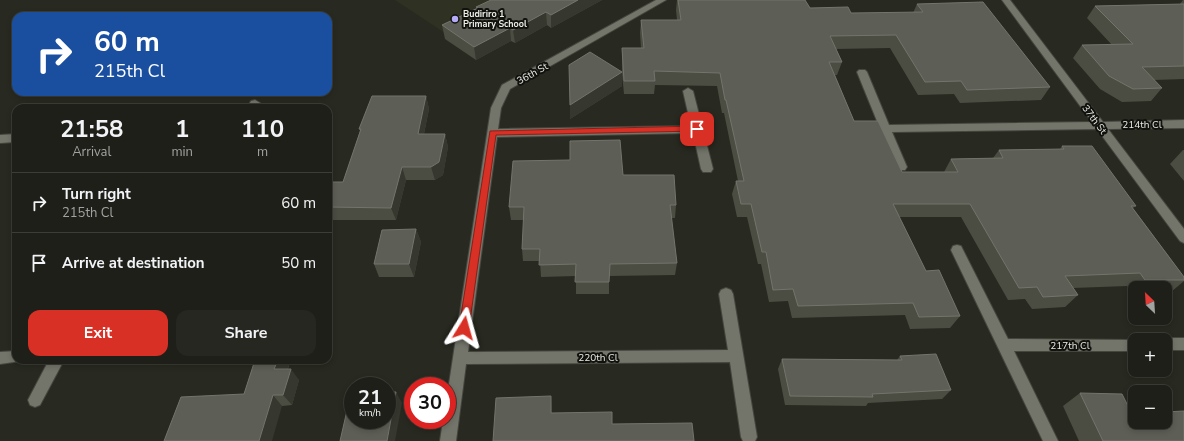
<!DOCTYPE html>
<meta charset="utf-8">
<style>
:root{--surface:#1e1f18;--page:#262721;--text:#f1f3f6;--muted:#a1a2a2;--line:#3c3d37;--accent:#d93025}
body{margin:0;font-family:"Nunito Sans",sans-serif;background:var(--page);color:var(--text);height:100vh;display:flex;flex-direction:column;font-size:15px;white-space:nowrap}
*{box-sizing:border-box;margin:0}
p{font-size:13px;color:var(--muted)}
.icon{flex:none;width:22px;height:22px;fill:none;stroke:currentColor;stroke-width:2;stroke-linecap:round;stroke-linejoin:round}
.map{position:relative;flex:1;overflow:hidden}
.details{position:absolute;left:12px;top:104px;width:320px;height:260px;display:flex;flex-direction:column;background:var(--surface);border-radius:12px;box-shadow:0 2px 6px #0003,0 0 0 1px var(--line)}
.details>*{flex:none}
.guide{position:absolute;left:12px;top:12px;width:320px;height:84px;border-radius:12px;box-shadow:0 2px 6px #0003,0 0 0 1px var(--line);background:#1a4fa0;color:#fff;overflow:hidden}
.needle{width:26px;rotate:335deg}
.controls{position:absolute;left:1128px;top:281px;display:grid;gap:8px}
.controls a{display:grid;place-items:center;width:44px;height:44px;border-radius:8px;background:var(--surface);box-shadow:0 2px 6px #0003,0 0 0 1px var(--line);font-size:20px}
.speed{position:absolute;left:344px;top:377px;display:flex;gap:8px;font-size:20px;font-weight:700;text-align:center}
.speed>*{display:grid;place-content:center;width:52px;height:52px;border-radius:50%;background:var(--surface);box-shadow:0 2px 6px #0003,0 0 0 1px var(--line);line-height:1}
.speed small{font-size:10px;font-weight:400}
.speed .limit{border:6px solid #d22;background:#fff;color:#111}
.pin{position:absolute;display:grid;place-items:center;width:34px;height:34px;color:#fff;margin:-17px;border-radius:8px;box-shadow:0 2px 6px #0006}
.me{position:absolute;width:44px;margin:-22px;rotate:8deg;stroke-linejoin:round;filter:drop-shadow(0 0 3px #0008)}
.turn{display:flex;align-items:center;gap:14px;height:84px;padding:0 16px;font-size:18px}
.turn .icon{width:52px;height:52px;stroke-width:2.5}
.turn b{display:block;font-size:28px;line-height:34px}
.eta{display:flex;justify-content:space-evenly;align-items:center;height:68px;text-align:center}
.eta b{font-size:24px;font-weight:700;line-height:28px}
.cta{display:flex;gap:8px;margin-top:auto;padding:8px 16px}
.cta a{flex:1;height:46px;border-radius:12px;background:var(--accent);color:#fff;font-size:16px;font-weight:700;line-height:46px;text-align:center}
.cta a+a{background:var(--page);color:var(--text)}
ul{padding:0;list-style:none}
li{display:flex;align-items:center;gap:12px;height:60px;padding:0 16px;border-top:1px solid var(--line)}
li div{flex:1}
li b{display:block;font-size:15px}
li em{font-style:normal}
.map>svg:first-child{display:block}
.built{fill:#2f3122}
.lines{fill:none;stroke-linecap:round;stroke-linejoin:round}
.minor-casing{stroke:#45473f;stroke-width:2}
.minor{fill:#73756a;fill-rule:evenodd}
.wall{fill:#4b4d43}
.shaded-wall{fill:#36372e}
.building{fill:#5d5e55;stroke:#73756c}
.route{fill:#d93025;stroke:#8d1f18}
.poi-dot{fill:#b4acf9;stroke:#11110d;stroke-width:1.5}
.labels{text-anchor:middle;stroke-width:4;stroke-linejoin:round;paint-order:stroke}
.far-poi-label{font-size:9px;font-weight:bold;fill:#edeee8;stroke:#11110d;text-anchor:start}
.street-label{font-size:10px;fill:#edeee8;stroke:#11110d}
</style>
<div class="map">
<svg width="1184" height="441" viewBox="0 0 1184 441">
<rect width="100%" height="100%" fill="#282920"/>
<path class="built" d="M395 0H524L451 37Z"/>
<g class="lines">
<g class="minor-casing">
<g id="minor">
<path d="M656 0H666L510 89 501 108 498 129 691 126 683 91 688 88 693 91 713 169 711 172H703L701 169 693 133 497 137 468 352 728 350 719 294 721 290 726 288 731 290 733 294 757 437 755 441H743L741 437 730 362 466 364 456 441H440L443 420H447V397L491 108 501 87 502 85Z"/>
<path d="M1002 0H1010L1103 122 1184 120V128L1108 129 1184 229V243L1180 241 1097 129 892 132 907 167 905 170H897L857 72 859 70H865L867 72 889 125 1092 122Z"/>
<path d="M255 100 260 103 257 108H247L251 101Z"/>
<path d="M16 134V142L0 143V135Z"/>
<path d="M957 245 961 246 1008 339 1138 340H1135V351H1014L1058 441H1043L951 250 953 246Z"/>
<path d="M1165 338H1184V350H1165V340H1160Z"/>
<path d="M16 351V360H22L21 361 0 364V352Z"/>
<path d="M49 360H64L40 405 35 407 30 405 28 400Z"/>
</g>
</g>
<use href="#minor" class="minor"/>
</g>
<g class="wall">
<path d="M602 0 551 28 547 25 515 43 511 41 476 60 445 39 442 25 477 8 476 7Z"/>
<path d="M677 0H805L810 8 851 13H913L917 4 1050 87 1041 100 960 103 954 94 918 95 890 48 836 49 842 62 837 75H835L854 121 902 172H944L951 159 993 158 999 150 1060 149 1062 146 1136 206 1133 208 1184 277V281L1171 292H1165V288H1135V293H1131L1127 286 1073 288 1078 295 1065 307 1032 309 1025 299 1008 300 961 217H899L926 271 960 316 950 328 910 329 905 315 792 318 788 301 769 302 761 264H758L747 217H737L732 194 736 181H738L724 113H722L717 86 655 85 654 94H624L622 73V86L570 119V105L622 72V48H641L640 33 641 20H677L676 10Z"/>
<path d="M1183 0H1184V79L1154 80 1162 88 1151 101 1122 102 1100 89 1073 58 1082 45H1112L1087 18 1095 6 1180 4Z"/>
<path d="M426 96 429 109 424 134H445L448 147 443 175 435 180H406L396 220H328V182H343L360 131 359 129Z"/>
<path d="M1183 150H1184V181L1170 164Z"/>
<path d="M623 175 676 205 675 218H671L677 263 675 275 609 276V294H576V276L541 277 540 261H523L522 249 524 220H511L509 207Z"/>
<path d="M416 229 421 242 414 277H379L374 264Z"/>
<path d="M900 356 951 390 942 399 868 403 866 406 785 405 778 369 782 359 897 360Z"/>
<path d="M255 360H291L288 369 299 380 292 405 282 406 244 394Z"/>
<path d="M1080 393 1131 412 1184 441H1079L1063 406Z"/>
</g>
<g class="shaded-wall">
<path d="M578 0H602L551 28V15Z"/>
<path d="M546 12 547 25 515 43 513 30Z"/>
<path d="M510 28 511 41 476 60 474 47Z"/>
<path d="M622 72V86L570 119V105Z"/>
<path d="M426 96 429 109 421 148 418 134Z"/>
<path d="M445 134 448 147 443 175 435 180 431 167Z"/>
<path d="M402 167 406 180 396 220 391 208Z"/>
<path d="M416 229 421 242 414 277 409 264Z"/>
<path d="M278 360H291L283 380 274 369Z"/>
<path d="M291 369 299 380 292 405 283 395Z"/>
<path d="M396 392 402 403 395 441H387Z"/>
<path d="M273 395 282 406 272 441H259Z"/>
<path d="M551 396 552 406V423L551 413Z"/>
</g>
<g class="building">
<path d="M491 0H578L551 15 546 12 513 30 510 28 474 47 442 25 478 8 476 7Z"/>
<path d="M678 0H805L810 8 848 7 851 13 923 12 917 4 983 2 1050 87 967 90 961 81 925 82 896 35 830 36 842 62H829L854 121H878L902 172H958L951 159 1003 158 999 150 1064 149 1062 146H1092L1136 206H1131L1184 277V280H1145L1140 273 1065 276 1078 295 1043 297 1037 287 1019 288 970 204H893L926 271 939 270 960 316 919 317 913 303 798 306 793 289 773 290 766 252H762L751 204H741L736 181H744L726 100H725L720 73 654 71 655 81H624L622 48H644L641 20H681Z"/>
<path d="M1184 4V66L1142 67 1162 88 1133 89 1109 76 1082 45 1133 44 1095 6Z"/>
<path d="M590 52 622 72 570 105 569 65Z"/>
<path d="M372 96H426L418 134H445L439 162 431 167H402L391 208 328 207V182H343L361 129H359Z"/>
<path d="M620 140 623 175H674L676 205H670L677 263 610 264 609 282H575L576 264 539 265 540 249H522L524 207H509L513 161 570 160V141Z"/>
<path d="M416 229 409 264H374L382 230Z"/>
<path d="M936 354 951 390 872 394 873 397 790 396 782 359 902 360 900 356Z"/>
<path d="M255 360H278L274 369H291L283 395H273L259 441H164L181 397 244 394Z"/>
<path d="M387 392H396L387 441H340L351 393H353V420H387Z"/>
<path d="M1080 393 1122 394 1131 412H1135V422H1165V412L1184 411V441H1103Z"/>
<path d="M551 396V413L612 412V424L692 423 694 441H493L496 398Z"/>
</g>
<path class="route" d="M697 126 701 129 700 131 496 135 469 328 468 331 464 333 460 331 459 328 490 131Z"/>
<circle class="poi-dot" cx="455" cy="19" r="4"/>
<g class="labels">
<g class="far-poi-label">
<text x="463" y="17">Budiriro 1<tspan x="463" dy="10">Primary School</tspan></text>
</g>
<g class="street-label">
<text transform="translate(532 73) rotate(-29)" y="4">36th St</text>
<text transform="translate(1095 119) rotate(53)" y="4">37th St</text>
<text x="1142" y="128">214th Cl</text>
<text x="1070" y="349">217th Cl</text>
<text x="598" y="361">220th Cl</text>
</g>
</g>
</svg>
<div class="controls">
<a><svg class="needle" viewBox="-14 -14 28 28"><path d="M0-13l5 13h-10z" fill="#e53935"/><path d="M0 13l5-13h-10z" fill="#a1a2a2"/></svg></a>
<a>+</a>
<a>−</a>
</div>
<div class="speed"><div>21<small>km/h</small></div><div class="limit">30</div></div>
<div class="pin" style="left:697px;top:129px;background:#d93025"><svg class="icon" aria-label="arrive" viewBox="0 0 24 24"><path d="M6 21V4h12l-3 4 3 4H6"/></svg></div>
<svg class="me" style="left:464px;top:328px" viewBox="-20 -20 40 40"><path d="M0-17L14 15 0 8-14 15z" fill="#d93025" stroke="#fff" stroke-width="4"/></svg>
<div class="guide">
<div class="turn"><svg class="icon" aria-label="right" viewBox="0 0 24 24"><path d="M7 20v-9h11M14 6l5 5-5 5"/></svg><div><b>60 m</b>215th Cl</div></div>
</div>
<section class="details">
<div class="eta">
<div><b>21:58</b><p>Arrival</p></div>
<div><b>1</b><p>min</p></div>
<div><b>110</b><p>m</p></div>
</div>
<ul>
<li><svg class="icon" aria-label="right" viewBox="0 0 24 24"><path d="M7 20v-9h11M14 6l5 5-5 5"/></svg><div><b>Turn right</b><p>215th Cl</p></div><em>60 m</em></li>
<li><svg class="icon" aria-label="arrive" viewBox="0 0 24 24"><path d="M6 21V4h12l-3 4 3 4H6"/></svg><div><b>Arrive at destination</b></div><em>50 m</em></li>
</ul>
<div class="cta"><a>Exit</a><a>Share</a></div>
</section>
</div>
